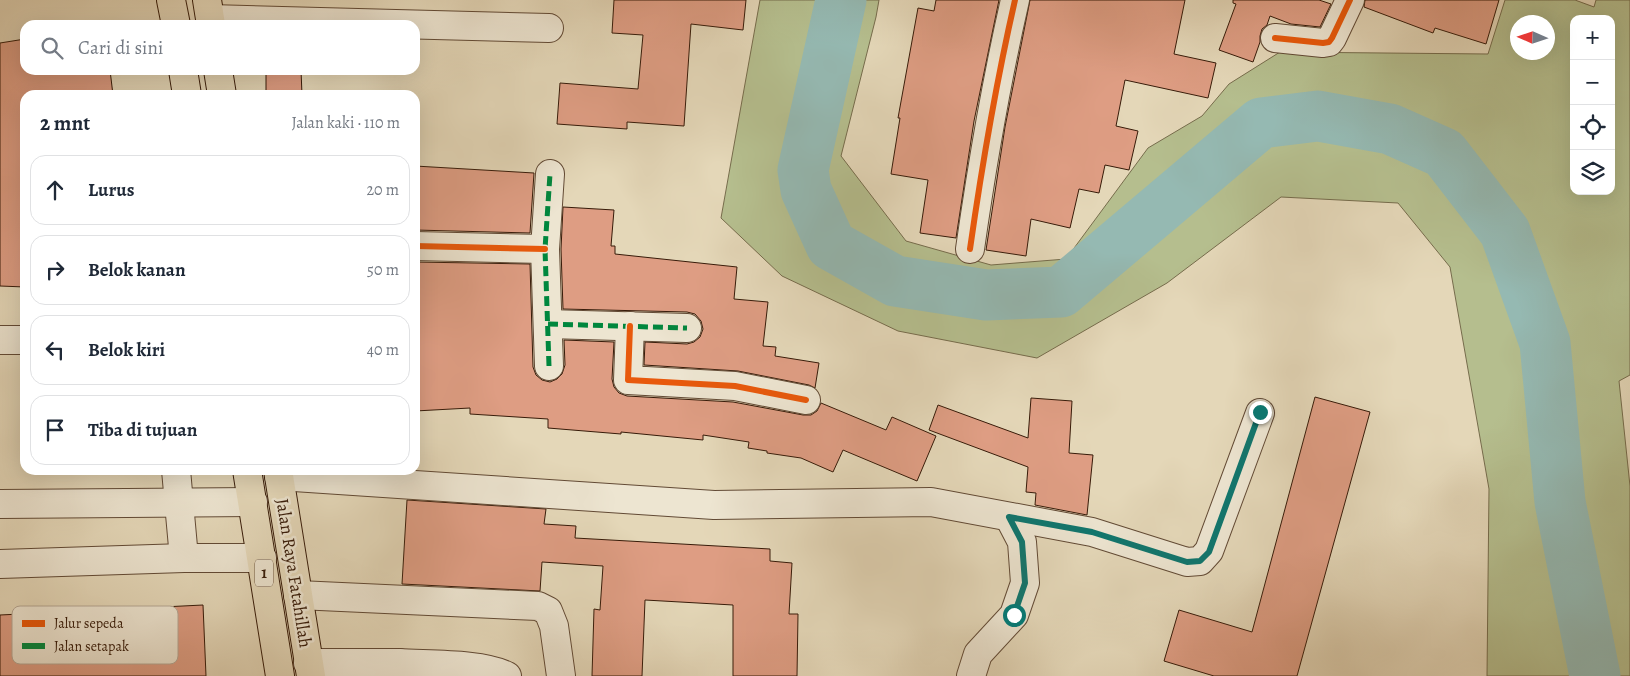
<!DOCTYPE html>
<html lang="id">
<meta charset="utf-8">
<style>
:root{--surface:#fff;--page:#f2f2f3;--text:#1f2937;--muted:#747a83;--line:#e0e1e3}
body{margin:0;font-family:Alegreya,serif;background:var(--page);color:var(--text)}
.controls{position:absolute;right:15px;top:15px;display:grid;overflow:hidden;border-radius:10px;box-shadow:0 5px 20px #0002}
.controls button{width:45px;height:45px;display:grid;place-items:center;padding:0;border:0;border-bottom:1px solid var(--line);background:var(--surface);color:var(--text);font:25px sans-serif}
.compass{position:absolute;left:1510px;top:15px;width:45px;height:45px;border-radius:50%;background:var(--surface);box-shadow:0 5px 20px #0002;rotate:273deg}
.stop{position:absolute;width:15px;height:15px;margin:-11px;border:4px solid #0f766e;border-radius:50%;background:#fff}
.stop.end{background:#0f766e;border-color:#fff;box-shadow:0 1px 5px #0008}
.list{margin:0;padding:0;list-style:none}
h2{display:flex;justify-content:space-between;align-items:center;height:65px;margin:0;padding:0 20px;font-size:21px}
h2 small{font-size:16px;font-weight:400;color:var(--muted)}
.list li{display:grid;grid-template-columns:32px 1fr auto;gap:15px;align-items:center;box-sizing:border-box;height:70px;margin:0 10px 10px;padding:0 10px;border:1px solid var(--line);border-radius:15px}
.list b{display:block;font-size:19px;white-space:nowrap}
.list em{font-size:16px;font-style:normal;color:var(--muted)}
.icon{flex:none;width:28px;height:28px;fill:none;stroke:currentColor;stroke-width:2;stroke-linecap:round;stroke-linejoin:round}
.map{position:relative;flex:none;width:1630px;height:676px;overflow:hidden}
.search{position:absolute;background:var(--surface);box-shadow:0 5px 20px #0002;left:20px;top:20px;width:400px;height:55px;display:flex;align-items:center;gap:12px;box-sizing:border-box;padding:0 18px;border-radius:15px;color:var(--muted);font-size:19px}
.panel{position:absolute;background:var(--surface);box-shadow:0 5px 20px #0002;left:20px;top:90px;width:400px;height:385px;border-radius:15px}
.map>svg:first-child{display:block}
.green{fill:#b5be8e;stroke:#766c4c;fill-rule:evenodd}
.lines{fill:none;stroke-linecap:round;stroke-linejoin:round}
.river{stroke:#95b9b2;stroke-width:51}
.building{fill:#de9d83;stroke:#371b09}
.minor-casing{stroke:#624a35;stroke-width:30}
.highway-casing{stroke:#371b09;stroke-width:30}
.minor{stroke:#ede5d1;stroke-width:28}
.highway{stroke:#e4d7b8;stroke-width:28}
.quiet{stroke:#00873e;stroke-width:5;stroke-dasharray:10 5;stroke-linecap:butt}
.cycleway-casing{stroke:#ede5d1;stroke-width:9}
.cycleway{stroke:#e8590c;stroke-width:6}
.route{stroke:#0f766e;stroke-width:6}
.labels{text-anchor:middle;dominant-baseline:central;stroke-width:5;stroke-linejoin:round;paint-order:stroke}
.shield{fill:#ede5d1;stroke:#6e5845;stroke-width:1}
.shield-label{font-size:16px;font-weight:bold;fill:#371b09}
.street-label{font-size:18px;fill:#371b09;stroke:#ede5d1}
.key{fill:#ede5d1;stroke:#b6a895;stroke-width:1}
.key-label{font-size:14px;fill:#371b09}
</style>
<div class="map">
<svg width="1630" height="676" viewBox="0 0 1630 676">
<rect width="100%" height="100%" fill="#e4d7b8"/>
<filter id="stains"><feTurbulence type="fractalNoise" baseFrequency=".004" numOctaves="4"/><feColorMatrix values="0 0 0 0 .2 0 0 0 0 .09 0 0 0 0 .02 0 0 0 .5 -.17"/></filter>
<radialGradient id="worn" r=".72"><stop offset=".6" stop-color="#630" stop-opacity="0"/><stop offset="1" stop-color="#630" stop-opacity=".3"/></radialGradient>
<!-- green -->
<path class="green" d="M 760,0 L 879,0 L 876,17 L 841,156 L 906,241 L 991,265 L 1066,259 L 1148,148 L 1202,116 L 1229,84 L 1280,52 L 1488,54 L 1505,0 L 1575,0 L 1594,7 L 1596,0 L 1630,0 L 1630,375 L 1619,381 L 1630,486 L 1630,676 L 1487,676 L 1489,489 L 1450,267 L 1398,203 L 1281,197 L 1167,283 L 1037,358 L 898,331 L 782,276 L 721,218 ZM 1574,19 L 1611,19 L 1611,191 L 1574,191 ZM 1518,22 L 1548,22 L 1548,52 L 1518,52 Z"/>
<g class="lines">
<!-- river -->
<polyline class="river" points="841,0 803,170 806,190 831,245 895,281 986,295 1061,292 1261,123 1318,116 1390,129 1444,153 1505,232 1545,343 1560,502 1595,676"/>
</g>
<!-- building -->
<g class="building">
<polygon points="614,0 746,0 743,30 691,24 684,126 627,122 627,129 557,124 560,83 638,89 643,35 612,33"/>
<polygon points="936,0 999,0 974,121 956,238 920,233 928,180 891,174 900,118 898,118 918,8 934,11"/>
<polygon points="1030,0 1185,0 1174,54 1216,63 1208,98 1125,80 1116,126 1138,131 1129,170 1105,165 1099,193 1079,189 1070,228 1031,219 1026,256 986,250 1005,127"/>
<polygon points="1233,0 1319,0 1331,4 1320,27 1291,24 1270,16 1267,25 1262,29 1260,36 1260,42 1253,62 1219,50 1236,4 1233,3"/>
<polygon points="1365,0 1499,0 1486,44 1435,28 1433,33 1364,7"/>
<polygon points="25,39 25,70 110,70 113,95 25,95 25,287 0,286 0,43"/>
<polygon points="266,70 301,70 302,95 266,95"/>
<polygon points="415,166 534,173 530,233 415,230"/>
<polygon points="563,207 614,210 611,246 615,246 615,254 737,267 734,299 768,302 763,346 776,347 775,356 819,363 815,388 809,385 738,371 644,365 645,342 687,344 694,342 700,337 703,329 701,321 695,314 687,312 563,309 561,249"/>
<polygon points="415,262 530,264 533,367 536,375 542,380 550,382 557,379 562,374 565,365 564,340 614,342 612,379 614,387 619,393 627,396 733,402 803,415 811,415 817,411 821,403 886,430 892,417 936,436 917,481 843,450 833,472 801,458 767,453 767,451 748,448 749,442 703,435 703,440 621,432 621,434 548,428 548,419 470,414 470,408 415,411"/>
<polygon points="1315,397 1370,412 1297,676 1214,676 1164,661 1179,610 1252,632"/>
<polygon points="1031,398 1072,401 1069,453 1093,455 1087,515 1035,505 1036,493 1026,492 1028,467 929,430 938,405 1028,438"/>
<polygon points="407,500 546,509 544,524 576,526 575,538 770,549 770,561 792,563 789,614 798,614 797,676 733,676 733,605 645,600 642,676 592,676 594,609 600,610 603,566 542,562 540,591 402,584"/>
<polygon points="203,605 206,676 0,676 0,615"/>
</g>
<g class="lines">
<defs>
<g id="minor">
<polyline points="210,19 549,28"/>
<polyline points="1275,38 1323,43 1329,42 1332,38 1350,0"/>
<polyline points="415,246 545,249"/>
<path d="M 970,249 C 982,165 996,83 1015,0"/>
<polyline points="548,324 687,328"/>
<polyline points="630,326 628,380 735,386 806,400"/>
<polyline points="0,340 25,340"/>
<polyline points="549,366 545,249 550,174"/>
<polyline points="176,470 184,558"/>
<polyline points="279,476 714,505 931,502 1092,532 1187,562 1200,561 1209,551 1260,413"/>
<polyline points="0,504 253,502"/>
<polyline points="0,564 184,558 262,558"/>
<polyline points="298,595 538,606 548,611 554,626 561,676"/>
<polyline points="308,663 399,663 402,676"/>
<path d="M 399,663 C 428,665 483,663 507,676"/>
<polyline points="971,676 978,654 1014,615 1025,583 1022,542 1009,517"/>
</g>
<g id="highway">
<polyline points="171,0 176,25"/>
<polyline points="207,0 211,25"/>
<polyline points="183,70 187,95"/>
<polyline points="218,70 222,95"/>
<polyline points="247,470 280,676"/>
<polyline points="278,470 311,676"/>
</g>
</defs>
<!-- minor casing -->
<use href="#minor" class="minor-casing"/>
<!-- highway casing -->
<use href="#highway" class="highway-casing"/>
<!-- minor -->
<use href="#minor" class="minor"/>
<!-- highway -->
<use href="#highway" class="highway"/>
<!-- quiet -->
<g class="quiet">
<polyline points="548,324 687,328"/>
<polyline points="549,366 545,249 550,174"/>
</g>
<defs>
<g id="cycleway">
<polyline points="1275,38 1323,43 1329,42 1332,38 1350,0"/>
<polyline points="415,246 545,249"/>
<path d="M 970,249 C 982,165 996,83 1015,0"/>
<polyline points="630,326 628,380 735,386 806,400"/>
</g>
</defs>
<!-- cycleway casing -->
<use href="#cycleway" class="cycleway-casing"/>
<!-- cycleway -->
<use href="#cycleway" class="cycleway"/>
</g>
<g class="lines">
<!-- route -->
<polyline class="route" points="1014,615 1025,583 1022,542 1009,517 1092,532 1187,562 1200,561 1209,552 1260,412"/>
</g>
<g class="labels">
<!-- shield labels -->
<rect class="shield" x="255" y="559.5" width="18" height="27" rx="4"/>
<g class="shield-label">
<text x="264" y="573">1</text>
</g>
<!-- street labels -->
<g class="street-label">
<text transform="translate(294 573) rotate(81)">Jalan Raya Fatahillah</text>
</g>
</g>
<!-- legend -->
<rect x="12" y="606" width="166" height="58" rx="8" class="key"/>
<rect x="22" y="620" width="23" height="7" fill="#e8590c"/>
<rect x="22" y="643" width="23" height="6" fill="#00873e"/>
<g class="key-label">
<text x="54" y="628">Jalur sepeda</text>
<text x="54" y="651">Jalan setapak</text>
</g>
<rect width="100%" height="100%" filter="url(#stains)"/>
<rect width="100%" height="100%" fill="url(#worn)"/>
</svg>
<div class="controls">
<button>+</button>
<button>−</button>
<button><svg class="icon" aria-label="locate" viewBox="0 0 24 24"><circle cx="12" cy="12" r="6"/><path d="M12 2v4M12 18v4M2 12h4M18 12h4"/></svg></button>
<button><svg class="icon" aria-label="layers" viewBox="0 0 24 24"><path d="M12 4l9 5-9 5-9-5zM3 14l9 5 9-5"/></svg></button>
</div>
<svg class="compass" viewBox="-18 -18 36 36"><path d="M0-13l5 13h-10z" fill="#e53935"/><path d="M0 13l5-13h-10z" fill="#747a83"/></svg>
<div class="stop" style="left:1014px;top:615px"></div>
<div class="stop end" style="left:1260px;top:412px"></div>
<div class="search"><svg class="icon" aria-label="search" viewBox="0 0 24 24"><circle cx="10" cy="10" r="6"/><path d="M15 15l6 6"/></svg>Cari di sini</div>
<section class="panel">
<h2>2 mnt<small>Jalan kaki · 110 m</small></h2>
<ul class="list">
<li><svg class="icon" aria-label="ahead" viewBox="0 0 24 24"><path d="M12 20V5M6 11l6-6 6 6"/></svg><div><b>Lurus</b></div><em>20 m</em></li>
<li><svg class="icon" aria-label="right" viewBox="0 0 24 24"><path d="M7 20v-9h11M14 6l5 5-5 5"/></svg><div><b>Belok kanan</b></div><em>50 m</em></li>
<li><svg class="icon" aria-label="left" viewBox="0 0 24 24"><path d="M17 20v-9H6M10 6l-5 5 5 5"/></svg><div><b>Belok kiri</b></div><em>40 m</em></li>
<li><svg class="icon" aria-label="arrive" viewBox="0 0 24 24"><path d="M6 21V4h12l-3 4 3 4H6"/></svg><div><b>Tiba di tujuan</b></div></li>
</ul>
</section>
</div>
